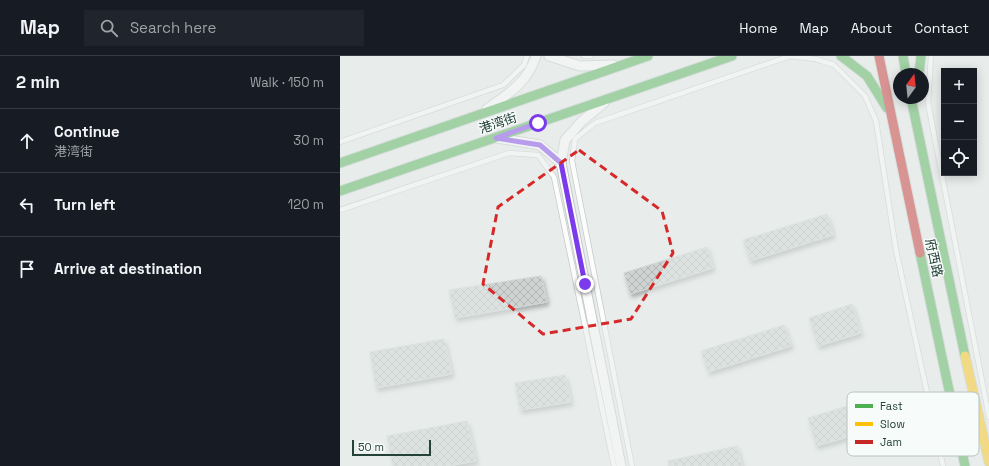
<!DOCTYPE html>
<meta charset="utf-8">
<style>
:root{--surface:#171b24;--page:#20242c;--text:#f1f3f6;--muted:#9ea1a6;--line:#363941}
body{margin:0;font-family:"Space Grotesk","Noto Sans SC",sans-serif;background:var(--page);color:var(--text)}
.controls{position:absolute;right:12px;top:12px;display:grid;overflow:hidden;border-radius:0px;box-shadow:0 2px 10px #0003}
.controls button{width:36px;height:36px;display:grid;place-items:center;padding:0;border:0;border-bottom:1px solid var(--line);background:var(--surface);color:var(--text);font:20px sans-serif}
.compass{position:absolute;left:553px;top:12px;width:36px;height:36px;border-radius:50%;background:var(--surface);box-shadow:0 2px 10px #0003;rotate:15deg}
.scale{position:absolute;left:12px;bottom:10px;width:79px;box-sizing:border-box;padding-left:4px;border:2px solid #24423a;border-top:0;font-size:11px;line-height:14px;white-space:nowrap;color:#24423a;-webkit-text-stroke:3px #f7fbf9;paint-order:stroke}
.stop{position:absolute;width:12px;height:12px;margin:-9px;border:3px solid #7c3aed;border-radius:50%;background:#fff}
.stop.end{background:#7c3aed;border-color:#fff;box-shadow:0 1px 4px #0008}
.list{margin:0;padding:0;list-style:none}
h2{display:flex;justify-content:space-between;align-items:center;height:52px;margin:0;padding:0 16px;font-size:17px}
h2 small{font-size:13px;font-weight:400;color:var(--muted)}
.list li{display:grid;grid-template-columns:26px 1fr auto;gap:12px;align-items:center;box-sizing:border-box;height:64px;padding:0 16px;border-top:1px solid var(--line)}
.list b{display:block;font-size:15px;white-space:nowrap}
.list p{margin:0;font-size:13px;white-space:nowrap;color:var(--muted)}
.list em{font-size:13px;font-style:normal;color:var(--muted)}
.icon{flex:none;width:22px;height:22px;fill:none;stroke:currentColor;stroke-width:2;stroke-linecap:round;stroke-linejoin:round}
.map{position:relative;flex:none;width:649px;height:410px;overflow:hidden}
header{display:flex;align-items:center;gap:24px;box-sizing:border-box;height:56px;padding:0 20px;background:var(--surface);border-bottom:1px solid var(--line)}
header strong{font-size:19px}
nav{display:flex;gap:22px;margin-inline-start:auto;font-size:14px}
.search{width:280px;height:36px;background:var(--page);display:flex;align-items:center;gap:10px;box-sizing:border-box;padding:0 14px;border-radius:0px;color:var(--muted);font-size:15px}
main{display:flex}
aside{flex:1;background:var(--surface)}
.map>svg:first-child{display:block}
.building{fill:url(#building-cross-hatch);stroke:#d1d6d4;filter:url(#shadow)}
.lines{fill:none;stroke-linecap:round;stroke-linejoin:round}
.lane-casing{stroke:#c5cac8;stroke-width:6}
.street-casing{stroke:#c5cac8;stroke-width:11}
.fast-casing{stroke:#c3cbc8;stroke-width:11}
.slow-casing{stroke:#c3cbc8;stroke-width:11}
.jam-casing{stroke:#c3cbc8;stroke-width:11}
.lane{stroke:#fcfcfc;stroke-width:4.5}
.street{stroke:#fcfcfc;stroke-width:9}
.fast{stroke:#4caf50;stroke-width:9}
.slow{stroke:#ffc107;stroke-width:9}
.jam{stroke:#c62828;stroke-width:9}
.route{stroke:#7c3aed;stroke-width:5}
.marked{fill:none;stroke:#d62828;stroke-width:3;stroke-dasharray:8 5;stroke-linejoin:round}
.labels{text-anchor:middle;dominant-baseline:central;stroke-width:3;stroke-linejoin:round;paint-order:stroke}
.street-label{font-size:13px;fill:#24423a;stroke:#f7fbf9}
.key{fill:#f7fbf9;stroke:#b8c4c0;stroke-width:1}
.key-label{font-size:11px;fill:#24423a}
</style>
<header>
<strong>Map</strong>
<div class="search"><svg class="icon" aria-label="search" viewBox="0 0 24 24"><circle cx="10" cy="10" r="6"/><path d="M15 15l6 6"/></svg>Search here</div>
<nav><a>Home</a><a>Map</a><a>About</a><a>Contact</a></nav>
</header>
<main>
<aside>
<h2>2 min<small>Walk · 150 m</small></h2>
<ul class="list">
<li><svg class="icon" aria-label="ahead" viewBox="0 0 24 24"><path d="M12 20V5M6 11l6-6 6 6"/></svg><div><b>Continue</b><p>港湾街</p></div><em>30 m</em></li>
<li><svg class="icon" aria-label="left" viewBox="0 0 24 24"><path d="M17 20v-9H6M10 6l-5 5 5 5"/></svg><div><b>Turn left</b></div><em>120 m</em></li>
<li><svg class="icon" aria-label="arrive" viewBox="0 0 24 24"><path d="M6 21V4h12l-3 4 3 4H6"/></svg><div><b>Arrive at destination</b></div></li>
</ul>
</aside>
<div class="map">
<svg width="649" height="410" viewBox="0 0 649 410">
<defs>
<pattern id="building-cross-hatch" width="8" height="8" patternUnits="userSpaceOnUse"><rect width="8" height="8" fill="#cfd4d2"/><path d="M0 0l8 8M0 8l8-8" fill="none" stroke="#b2b7b5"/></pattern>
<filter id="shadow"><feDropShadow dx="2" dy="3.5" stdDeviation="2" flood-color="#0004"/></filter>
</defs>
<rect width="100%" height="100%" fill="#e8edeb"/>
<!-- building -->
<g class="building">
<polygon points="487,158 493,179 410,205 403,184"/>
<polygon points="367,191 373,212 290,238 284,217"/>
<polygon points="201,220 207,246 115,262 109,234"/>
<polygon points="512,248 521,277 478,290 469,262"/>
<polygon points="444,269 451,290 368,316 361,295"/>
<polygon points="104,283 112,318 36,332 30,296"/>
<polygon points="225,319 231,346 180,354 175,327"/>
<polygon points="517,347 526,376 476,390 468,362"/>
<polygon points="127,365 136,405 107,410 53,410 47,380"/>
<polygon points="397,390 402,410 329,410 328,405"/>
</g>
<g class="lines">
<defs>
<g id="lane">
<polyline points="244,0 251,0"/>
<polyline points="591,0 588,47 649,361"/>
<polyline points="0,86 163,29 184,9 187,0"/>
<polyline points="0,154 169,97 198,99 214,121 274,410"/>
<polyline points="292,410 232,105 235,83 255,67 450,0 476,3 494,9 525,40 536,65 556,194 603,410"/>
</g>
<g id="street">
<polyline points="209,0 240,10 273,9"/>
<path d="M 147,53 C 169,37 187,27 196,0"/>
<polyline points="157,82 200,89 221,107 225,84 242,65 264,47"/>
<polyline points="221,107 281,410"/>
</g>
<g id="fast">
<polyline points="501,0 527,20 547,52"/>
<polyline points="563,0 566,18"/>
<polyline points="579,18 581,0"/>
<polyline points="571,42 625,300"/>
<polyline points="0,107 308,0"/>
<polyline points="0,135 392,0"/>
<polyline points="580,197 625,410"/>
</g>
<polyline id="slow" points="625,300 649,406"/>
<polyline id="jam" points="539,0 580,197"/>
</defs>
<!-- lane casing -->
<use href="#lane" class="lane-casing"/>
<!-- street casing -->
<use href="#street" class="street-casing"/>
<!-- fast casing -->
<use href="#fast" class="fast-casing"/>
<!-- slow casing -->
<use href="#slow" class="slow-casing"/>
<!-- jam casing -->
<use href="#jam" class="jam-casing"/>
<!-- lane -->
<use href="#lane" class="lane"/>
<!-- street -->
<use href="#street" class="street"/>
<!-- fast -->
<use href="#fast" class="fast"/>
<!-- slow -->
<use href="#slow" class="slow"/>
<!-- jam -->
<use href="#jam" class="jam"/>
</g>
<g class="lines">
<!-- route -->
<polyline class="route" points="198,67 156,82 200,89 221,107 245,228"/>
</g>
<!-- marked area -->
<path d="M0 0H649V410H0ZM 239,94 L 322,155 L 333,197 L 291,263 L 203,278 L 143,228 L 158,151 Z" fill="#e8edeb" fill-opacity=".55" fill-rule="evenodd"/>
<path class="marked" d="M 239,94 L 322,155 L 333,197 L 291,263 L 203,278 L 143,228 L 158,151 Z"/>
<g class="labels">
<!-- street labels -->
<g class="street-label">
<text transform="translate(158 67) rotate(-19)">港湾街</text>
<text transform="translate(594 202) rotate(78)">府西路</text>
</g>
</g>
<!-- legend -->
<rect x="507" y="336" width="132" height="64" rx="6" class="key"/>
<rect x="515" y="348" width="18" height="4" fill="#4caf50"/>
<rect x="515" y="366" width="18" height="4" fill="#ffc107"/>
<rect x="515" y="384" width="18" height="4" fill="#c62828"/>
<g class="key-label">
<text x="540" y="354">Fast</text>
<text x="540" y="372">Slow</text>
<text x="540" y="390">Jam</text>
</g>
</svg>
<div class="controls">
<button>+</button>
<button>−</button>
<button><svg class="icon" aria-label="locate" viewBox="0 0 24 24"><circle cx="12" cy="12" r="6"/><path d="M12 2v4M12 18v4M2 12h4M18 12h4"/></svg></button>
</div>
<svg class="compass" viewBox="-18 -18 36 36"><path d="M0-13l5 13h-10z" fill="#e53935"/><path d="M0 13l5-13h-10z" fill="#9ea1a6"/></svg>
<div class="scale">50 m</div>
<div class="stop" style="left:198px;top:67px"></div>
<div class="stop end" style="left:245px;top:228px"></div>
</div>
</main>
